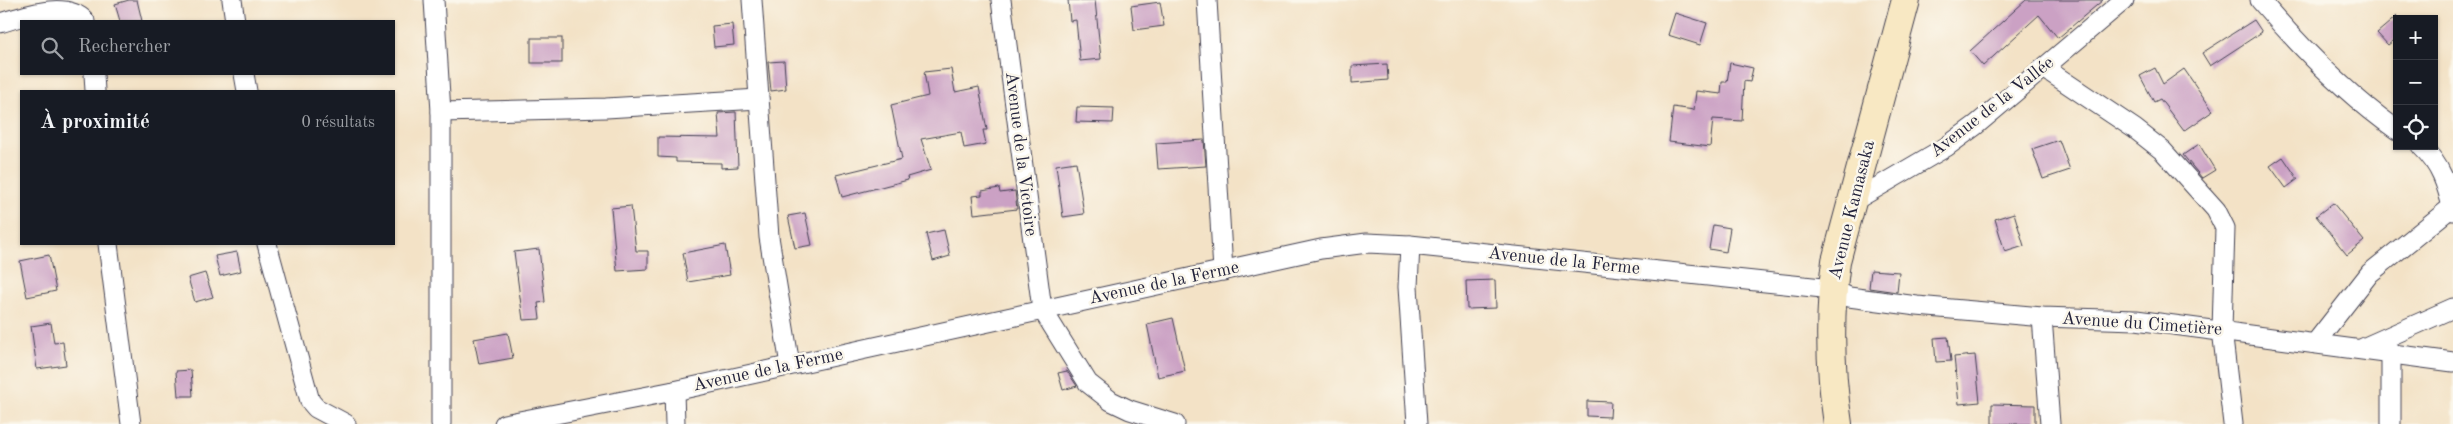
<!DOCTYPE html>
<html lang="fr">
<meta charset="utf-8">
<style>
:root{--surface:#171b24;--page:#20242c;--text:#f1f3f6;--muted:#9ea1a6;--line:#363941}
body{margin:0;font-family:"Old Standard TT",serif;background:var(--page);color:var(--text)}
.controls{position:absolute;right:15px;top:15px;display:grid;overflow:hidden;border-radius:0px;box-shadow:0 1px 4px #0004}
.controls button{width:45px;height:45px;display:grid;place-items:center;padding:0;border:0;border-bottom:1px solid var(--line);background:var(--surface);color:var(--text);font:25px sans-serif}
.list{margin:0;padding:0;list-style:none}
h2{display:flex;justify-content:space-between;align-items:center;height:65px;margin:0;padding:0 20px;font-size:21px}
h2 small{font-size:16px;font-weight:400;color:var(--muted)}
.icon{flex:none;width:28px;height:28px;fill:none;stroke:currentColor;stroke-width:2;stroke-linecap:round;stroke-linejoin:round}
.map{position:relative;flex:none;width:2453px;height:424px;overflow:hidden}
.search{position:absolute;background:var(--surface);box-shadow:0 1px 4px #0004;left:20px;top:20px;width:375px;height:55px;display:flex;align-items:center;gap:12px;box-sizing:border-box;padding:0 18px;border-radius:0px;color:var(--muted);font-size:19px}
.panel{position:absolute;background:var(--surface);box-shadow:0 1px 4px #0004;left:20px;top:90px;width:375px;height:155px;border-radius:0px}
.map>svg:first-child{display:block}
.building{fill:#cba1c4}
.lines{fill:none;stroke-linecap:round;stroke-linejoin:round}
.street-casing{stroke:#413f50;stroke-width:21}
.secondary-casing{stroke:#413f50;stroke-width:30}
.street{stroke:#fff;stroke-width:19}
.secondary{stroke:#f8e8c3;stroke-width:28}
.labels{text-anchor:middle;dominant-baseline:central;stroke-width:5;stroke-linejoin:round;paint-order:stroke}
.street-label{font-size:18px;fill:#22223b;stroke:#fbf7ec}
</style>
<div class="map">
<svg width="2453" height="424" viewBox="0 0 2453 424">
<rect width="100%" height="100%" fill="#fbf7ec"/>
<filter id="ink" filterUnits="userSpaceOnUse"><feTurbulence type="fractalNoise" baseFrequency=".02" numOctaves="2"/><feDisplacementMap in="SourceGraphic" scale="10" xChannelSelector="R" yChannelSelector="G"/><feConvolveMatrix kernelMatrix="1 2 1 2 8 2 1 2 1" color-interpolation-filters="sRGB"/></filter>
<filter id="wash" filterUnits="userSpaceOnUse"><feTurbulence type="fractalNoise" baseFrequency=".0096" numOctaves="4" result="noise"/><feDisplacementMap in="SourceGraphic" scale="20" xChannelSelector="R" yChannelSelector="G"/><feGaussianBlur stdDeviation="1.12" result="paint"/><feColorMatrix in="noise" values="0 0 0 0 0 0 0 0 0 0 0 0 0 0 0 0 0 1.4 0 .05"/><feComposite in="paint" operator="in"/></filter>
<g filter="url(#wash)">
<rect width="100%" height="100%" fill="#f3e2c6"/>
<g id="blocks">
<!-- building -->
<g class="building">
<polygon points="129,0 137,0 142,21 120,21 115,4"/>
<polygon points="1068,0 1095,0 1101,59 1080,61 1076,20 1070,21"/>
<polygon points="2026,0 2103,0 2058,38 2039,15 1983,66 1970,51"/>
<polygon points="1160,2 1164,26 1134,30 1131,6"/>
<polygon points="1675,13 1707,23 1700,45 1668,35"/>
<polygon points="2397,16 2397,38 2388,45 2377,33"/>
<polygon points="2254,20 2262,32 2210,66 2202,53"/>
<polygon points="732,24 734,45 714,47 712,26"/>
<rect x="531" y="38" width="31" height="25"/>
<polygon points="784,61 786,89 771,91 768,62"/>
<polygon points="1730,63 1753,68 1750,82 1744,81 1742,121 1713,119 1710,147 1669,142 1673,107 1694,110 1696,91 1721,94 1722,82 1727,82"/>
<polygon points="1387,64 1388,80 1352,83 1352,66"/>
<polygon points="2155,68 2163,84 2184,69 2213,111 2184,131 2160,99 2154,102 2140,76"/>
<polygon points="951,69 955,92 979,87 987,130 983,130 986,144 964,148 961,132 921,139 931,170 907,177 908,180 842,197 836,175 902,159 891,105 928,96 924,72"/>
<polygon points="1077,107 1114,108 1113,123 1076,122"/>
<polygon points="736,112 738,167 721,168 721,163 676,162 676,158 658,157 658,137 720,138 718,113"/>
<polygon points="1204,140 1206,166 1158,169 1156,143"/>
<polygon points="2059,140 2070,170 2043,179 2032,149"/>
<polygon points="2199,144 2215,170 2202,178 2183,155"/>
<polygon points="2283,157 2298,179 2286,188 2270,166"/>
<polygon points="1076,162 1084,214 1063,217 1056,165"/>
<polygon points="999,188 1000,193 1015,191 1017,209 974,214 972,196 982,195 982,191"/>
<polygon points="2333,203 2364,241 2347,255 2316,216"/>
<polygon points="631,206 636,251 648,251 648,269 617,271 611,208"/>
<polygon points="805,213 812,245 795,248 788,216"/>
<polygon points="2014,213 2024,246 2005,252 1995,219"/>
<polygon points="1713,225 1730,228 1726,252 1709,249"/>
<polygon points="944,230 950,256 933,261 926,234"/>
<polygon points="725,245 730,275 688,282 683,253"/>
<polygon points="539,249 545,302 538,303 540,319 523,320 514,252"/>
<polygon points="237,252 241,271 220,276 215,256"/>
<polygon points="49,255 56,291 27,297 20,261"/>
<polygon points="1871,270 1899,272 1897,292 1869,288"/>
<polygon points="205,273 213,297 195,302 188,278"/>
<polygon points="1495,280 1496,308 1467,309 1466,281"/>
<polygon points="1173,318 1185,371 1158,377 1147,324"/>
<polygon points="51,323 54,343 63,342 66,365 37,369 31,326"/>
<polygon points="508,333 513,358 479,364 474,339"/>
<polygon points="1948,337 1951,361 1936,362 1934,338"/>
<polygon points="1975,355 1980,402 1959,404 1954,357"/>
<polygon points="191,370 193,396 178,396 176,371"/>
<polygon points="1067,371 1077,386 1063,390 1058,373"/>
<polygon points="1587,401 1611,402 1610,417 1587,416"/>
<polygon points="1992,404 2035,405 2035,424 1992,424"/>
</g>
</g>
</g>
<g filter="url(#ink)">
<use href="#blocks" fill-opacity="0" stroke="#413f50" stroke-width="1"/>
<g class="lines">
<defs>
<g id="street">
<polyline points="232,0 235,21"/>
<polyline points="434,0 441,112 441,424"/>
<polyline points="752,0 769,237 790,365"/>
<polyline points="1001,0 1042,309 1088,383 1111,401 1130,410 1175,424"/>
<polyline points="1207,0 1223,271"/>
<path d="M 2260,0 C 2300,47 2346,94 2397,130"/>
<path d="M 0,23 C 24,16 66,0 85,21"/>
<polyline points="2044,68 2135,129 2163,151 2216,210 2225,228 2222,330 2233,424"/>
<polyline points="94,74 95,91"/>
<polyline points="244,74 247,91"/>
<polyline points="441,112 606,108 759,99"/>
<path d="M 2421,146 C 2441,165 2447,185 2453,211"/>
<polyline points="1852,202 1946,147 1976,125 2124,0"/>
<polyline points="108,244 131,424"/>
<polyline points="267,244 310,401 316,408 346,424"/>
<polyline points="1410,245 1408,287 1417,424"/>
<polyline points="2042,317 2050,424"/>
<polyline points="2316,342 2370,273 2453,206"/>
<polyline points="2363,348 2453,308"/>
<polyline points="2391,352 2391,424"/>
<polyline points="674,391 675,424"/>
<polyline points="504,424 674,391 1321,249 1367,243 1410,245 1832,289 1849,297 1917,306 2042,317 2136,320 2453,362"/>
</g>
<path id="secondary" d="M 1838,424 C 1830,371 1829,314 1836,261 L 1906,0"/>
</defs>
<!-- street casing -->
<use href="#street" class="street-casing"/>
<!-- secondary casing -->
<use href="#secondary" class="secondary-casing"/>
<!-- street -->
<use href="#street" class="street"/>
<!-- secondary -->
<use href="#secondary" class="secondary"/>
</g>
</g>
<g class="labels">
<!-- street labels -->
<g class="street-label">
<text transform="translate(1992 107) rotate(-38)">Avenue de la Vallée</text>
<text transform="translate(1021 154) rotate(83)">Avenue de la Victoire</text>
<text transform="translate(1852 210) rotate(-76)">Avenue Kamasaka</text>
<text transform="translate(1564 261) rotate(6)">Avenue de la Ferme</text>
<text transform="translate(1164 283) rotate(-12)">Avenue de la Ferme</text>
<text transform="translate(2142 324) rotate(4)">Avenue du Cimetière</text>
<text transform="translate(768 370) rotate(-12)">Avenue de la Ferme</text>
</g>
</g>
</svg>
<div class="controls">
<button>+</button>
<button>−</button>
<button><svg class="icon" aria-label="locate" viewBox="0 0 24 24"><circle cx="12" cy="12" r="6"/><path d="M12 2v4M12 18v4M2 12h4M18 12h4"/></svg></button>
</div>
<div class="search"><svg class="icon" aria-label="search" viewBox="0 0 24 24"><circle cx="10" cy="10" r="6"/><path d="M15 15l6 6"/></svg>Rechercher</div>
<section class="panel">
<h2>À proximité<small>0 résultats</small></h2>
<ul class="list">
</ul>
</section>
</div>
